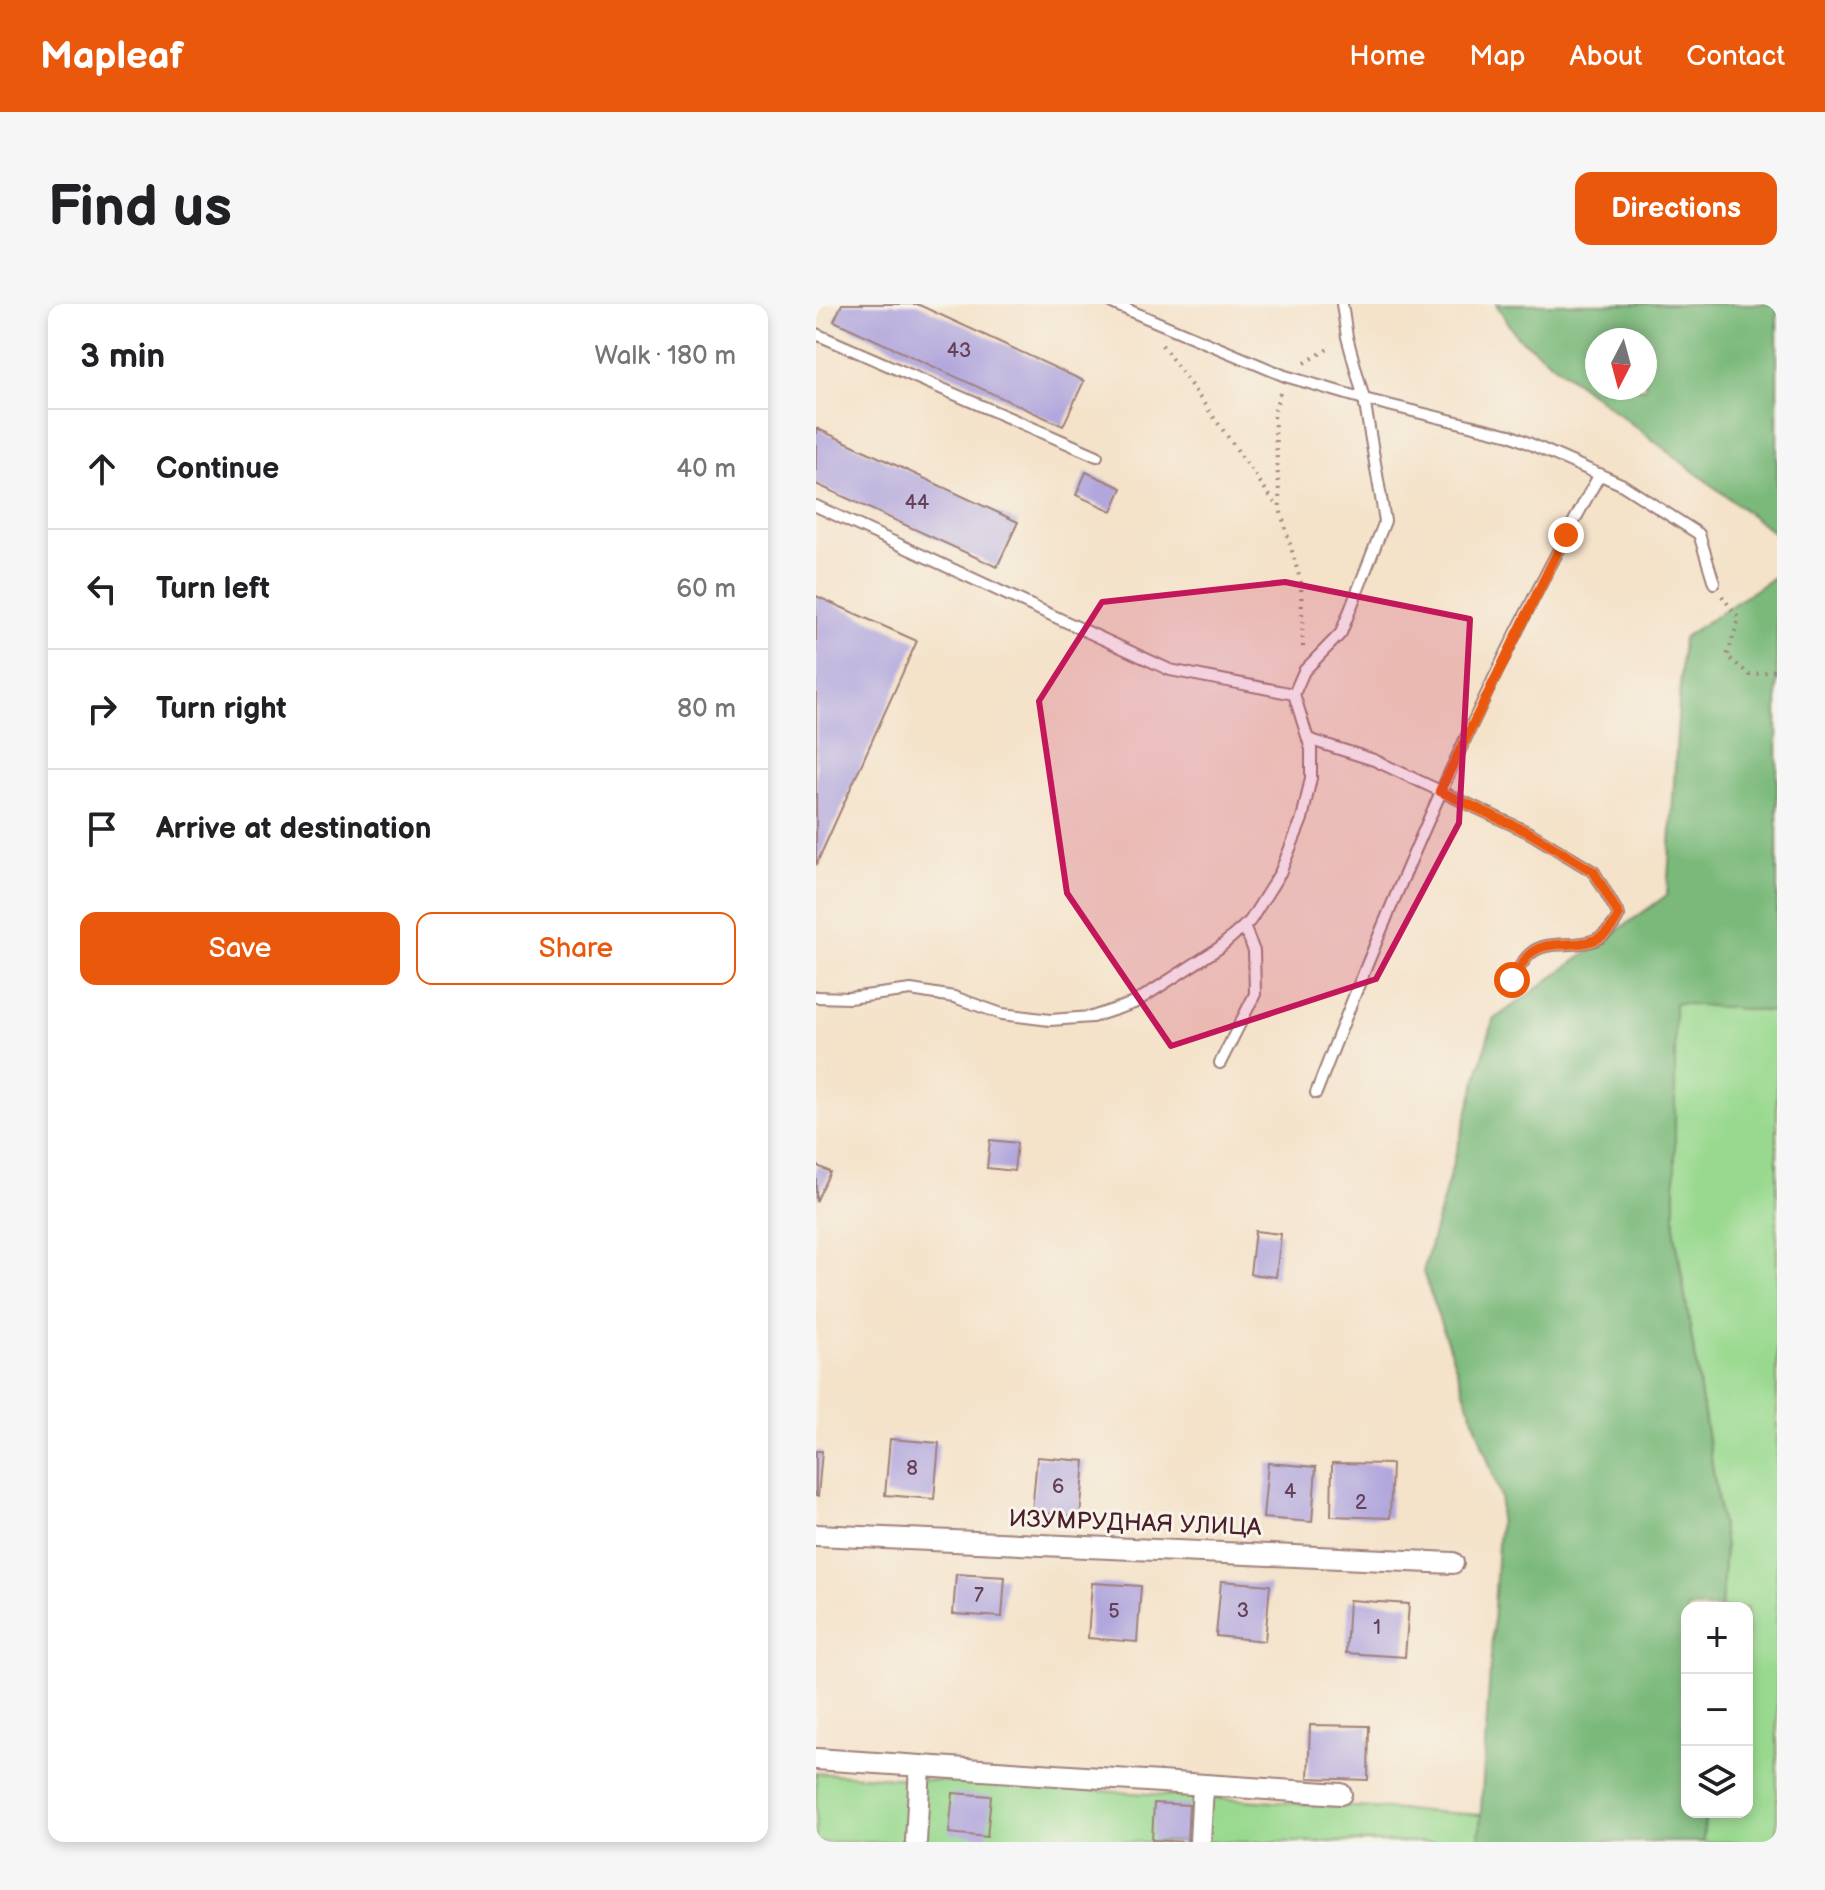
<!DOCTYPE html>
<meta charset="utf-8">
<style>
:root{--surface:#fff;--page:#f6f6f6;--text:#202124;--muted:#757577;--line:#e0e0e0;--accent:#ea580c}
body{margin:0;font-family:"Balsamiq Sans",sans-serif;background:var(--page);color:var(--text)}
.controls{position:absolute;right:24px;bottom:24px;display:grid;overflow:hidden;border-radius:16px;box-shadow:0 4px 12px #0003}
.controls button{width:72px;height:72px;display:grid;place-items:center;padding:0;border:0;border-bottom:2px solid var(--line);background:var(--surface);color:var(--text);font:40px sans-serif}
.compass{position:absolute;left:769px;top:24px;width:72px;height:72px;border-radius:50%;background:var(--surface);box-shadow:0 4px 12px #0003;rotate:186deg}
.stop{position:absolute;width:24px;height:24px;margin:-18px;border:6px solid #ea580c;border-radius:50%;background:#fff}
.stop.end{background:#ea580c;border-color:#fff;box-shadow:0 2px 8px #0008}
.list{margin:0;padding:0;list-style:none}
h2{display:flex;justify-content:space-between;align-items:center;height:104px;margin:0;padding:0 32px;font-size:34px}
h2 small{font-size:26px;font-weight:400;color:var(--muted)}
.list li{display:grid;grid-template-columns:52px 1fr auto;gap:24px;align-items:center;box-sizing:border-box;height:120px;padding:0 32px;border-top:2px solid var(--line)}
.list b{display:block;font-size:30px;white-space:nowrap}
.list em{font-size:26px;font-style:normal;color:var(--muted)}
.actions{display:flex;gap:16px;padding:24px 32px}
.actions a{flex:1;padding:18px 0;border:2px solid var(--accent);border-radius:16px;text-align:center;font-size:28px;color:var(--accent)}
.actions .main{background:var(--accent);color:#fff}
.icon{flex:none;width:44px;height:44px;fill:none;stroke:currentColor;stroke-width:2;stroke-linecap:round;stroke-linejoin:round}
.map{position:relative;flex:none;width:961px;height:1538px;overflow:hidden;border-radius:16px}
header{display:flex;align-items:center;gap:48px;box-sizing:border-box;height:112px;padding:0 40px;background:var(--accent);color:#fff}
header strong{font-size:38px}
nav{display:flex;gap:44px;margin-inline-start:auto;font-size:28px}
.intro{display:flex;align-items:center;justify-content:space-between;box-sizing:border-box;height:192px;padding:0 48px}
h1{margin:0;font-size:56px}
.button{padding:20px 36px;border-radius:16px;background:var(--accent);color:#fff;font-size:28px;font-weight:700}
main{display:flex;gap:48px;padding:0 48px}
aside{flex:1;background:var(--surface);border-radius:16px;box-shadow:0 4px 12px #0003}
.map>svg:first-child{display:block}
.green{fill:#99d98f;stroke:#727c5d;stroke-width:2}
.forest{fill:#7ab97a;stroke:#626c52;stroke-width:2;fill-rule:evenodd}
.building{fill:#b2a7dd}
.lines{fill:none;stroke-linecap:round;stroke-linejoin:round}
.lane-casing{stroke:#9f807a;stroke-width:14}
.street-casing{stroke:#9f807a;stroke-width:24}
.path{stroke:#9f807a;stroke-width:4;stroke-dasharray:2 6;stroke-linecap:butt}
.lane{stroke:#fff;stroke-width:10}
.street{stroke:#fff;stroke-width:20}
.route{stroke:#ea580c;stroke-width:10}
.marked{fill:#c2185b;fill-opacity:0.2;stroke:#c2185b;stroke-width:6;stroke-linejoin:round}
.labels{text-anchor:middle;dominant-baseline:central;stroke-width:6;stroke-linejoin:round;paint-order:stroke}
.number-label{font-size:20px;fill:#644158}
.street-label{font-size:24px;fill:#4a1f2b;stroke:#f7f3e8}
</style>
<header>
<strong>Mapleaf</strong>
<nav><a>Home</a><a>Map</a><a>About</a><a>Contact</a></nav>
</header>
<div class="intro"><h1>Find us</h1><a class="button">Directions</a></div>
<main>
<aside>
<h2>3 min<small>Walk · 180 m</small></h2>
<ul class="list">
<li><svg class="icon" aria-label="ahead" viewBox="0 0 24 24"><path d="M12 20V5M6 11l6-6 6 6"/></svg><div><b>Continue</b></div><em>40 m</em></li>
<li><svg class="icon" aria-label="left" viewBox="0 0 24 24"><path d="M17 20v-9H6M10 6l-5 5 5 5"/></svg><div><b>Turn left</b></div><em>60 m</em></li>
<li><svg class="icon" aria-label="right" viewBox="0 0 24 24"><path d="M7 20v-9h11M14 6l5 5-5 5"/></svg><div><b>Turn right</b></div><em>80 m</em></li>
<li><svg class="icon" aria-label="arrive" viewBox="0 0 24 24"><path d="M6 21V4h12l-3 4 3 4H6"/></svg><div><b>Arrive at destination</b></div></li>
</ul>
<div class="actions"><a class="main">Save</a><a>Share</a></div>
</aside>
<div class="map">
<svg width="961" height="1538" viewBox="0 0 961 1538">
<rect width="100%" height="100%" fill="#f7f3e8"/>
<filter id="ink" filterUnits="userSpaceOnUse"><feTurbulence type="fractalNoise" baseFrequency=".0125" numOctaves="2"/><feDisplacementMap in="SourceGraphic" scale="16" xChannelSelector="R" yChannelSelector="G"/><feConvolveMatrix kernelMatrix="1 2 1 2 8 2 1 2 1" color-interpolation-filters="sRGB"/></filter>
<filter id="wash" filterUnits="userSpaceOnUse"><feTurbulence type="fractalNoise" baseFrequency=".006" numOctaves="4" result="noise"/><feDisplacementMap in="SourceGraphic" scale="32" xChannelSelector="R" yChannelSelector="G"/><feGaussianBlur stdDeviation="1.8" result="paint"/><feColorMatrix in="noise" values="0 0 0 0 0 0 0 0 0 0 0 0 0 0 0 0 0 1.4 0 .05"/><feComposite in="paint" operator="in"/></filter>
<g filter="url(#wash)">
<rect width="100%" height="100%" fill="#f4e2c9"/>
<!-- green -->
<polygon class="green" points="859,698 961,708 961,1538 0,1538 0,1469 888,1525 890,1508 931,1508 931,1304 905,1304 909,1242 859,930"/>
<!-- forest -->
<g class="forest">
<path d="M 680,0 L 961,0 L 961,231 L 701,32 ZM 781,36 L 829,36 L 829,84 L 781,84 Z"/>
<polygon points="961,271 961,708 859,699 859,930 909,1242 905,1304 871,1304 871,1508 889,1508 887,1538 663,1538 685,1194 607,968 677,716 851,591 867,334"/>
</g>
<g id="blocks">
<!-- building -->
<g class="building">
<polygon points="26,0 101,0 268,77 247,122 18,17"/>
<polygon points="0,124 202,218 181,263 0,180"/>
<polygon points="270,168 306,184 296,207 260,191"/>
<polygon points="0,292 101,337 0,561"/>
<polygon points="174,836 201,839 198,867 171,864"/>
<polygon points="0,861 14,868 0,898"/>
<polygon points="439,927 465,930 460,973 434,970"/>
<polygon points="74,1135 123,1139 118,1195 69,1191"/>
<polygon points="0,1147 6,1147 2,1192 0,1192"/>
<polygon points="221,1153 269,1157 264,1213 216,1208"/>
<polygon points="452,1159 500,1163 496,1218 447,1214"/>
<polygon points="516,1159 576,1160 574,1214 515,1212"/>
<polygon points="140,1270 189,1273 186,1313 137,1310"/>
<polygon points="405,1277 454,1281 449,1337 400,1332"/>
<polygon points="276,1279 325,1282 321,1338 272,1334"/>
<polygon points="533,1296 593,1300 589,1353 530,1349"/>
<polygon points="494,1421 553,1422 552,1476 492,1474"/>
<polygon points="137,1489 175,1492 171,1533 133,1529"/>
<polygon points="338,1499 373,1501 371,1538 336,1536"/>
</g>
</g>
</g>
<g filter="url(#ink)">
<use href="#blocks" fill-opacity="0" stroke="#9f807a" stroke-width="2"/>
<g class="lines">
<defs>
<g id="lane">
<polyline points="298,0 469,72 548,95 694,131 805,180 883,230 898,279"/>
<polyline points="0,30 281,152"/>
<polyline points="0,202 354,366 478,390 495,445 495,474 486,515 464,569 434,617 403,644 318,699 276,713 234,716 186,710 138,693 95,686 33,694 0,693"/>
<polyline points="478,390 488,367 525,329 569,217 548,95 531,33 526,0"/>
<path d="M 492,435 L 558,456 L 714,529 L 778,568 L 803,611 C 781,658 739,628 714,650 C 707,656 701,668 696,676"/>
<polyline points="404,759 439,690 438,647 428,622"/>
<path d="M 500,789 C 582,577 673,368 784,170"/>
</g>
<g id="street">
<polyline points="0,1231 637,1259"/>
<polyline points="0,1455 525,1490"/>
<polyline points="100,1538 104,1462"/>
<polyline points="384,1538 387,1481"/>
</g>
</defs>
<!-- lane casing -->
<use href="#lane" class="lane-casing"/>
<!-- street casing -->
<use href="#street" class="street-casing"/>
<!-- path -->
<g class="path">
<polyline points="346,41 462,203"/>
<polyline points="489,59 515,43"/>
<polyline points="464,89 458,109 464,205 485,279 487,344"/>
<polyline points="906,292 923,315 911,352 934,371 961,366"/>
</g>
<!-- lane -->
<use href="#lane" class="lane"/>
<!-- street -->
<use href="#street" class="street"/>
</g>
</g>
<g class="lines" filter="url(#ink)">
<!-- route -->
<path class="route" d="M 696,676 C 701,668 707,656 714,650 C 739,628 781,658 803,611 L 778,568 L 714,529 L 624,487 L 750,231"/>
</g>
<!-- marked area -->
<path class="marked" d="M 469,278 L 654,315 L 643,519 L 560,675 L 355,742 L 251,589 L 223,397 L 286,298 Z"/>
<g class="labels">
<!-- number labels -->
<g class="number-label">
<text x="143" y="47">43</text>
<text x="101" y="199">44</text>
<text x="96" y="1165">8</text>
<text x="242" y="1183">6</text>
<text x="474" y="1188">4</text>
<text x="545" y="1199">2</text>
<text x="163" y="1292">7</text>
<text x="427" y="1307">3</text>
<text x="298" y="1308">5</text>
<text x="561" y="1324">1</text>
</g>
<!-- street labels -->
<g class="street-label">
<text transform="translate(319 1219) rotate(2)">ИЗУМРУДНАЯ УЛИЦА</text>
</g>
</g>
</svg>
<div class="controls">
<button>+</button>
<button>−</button>
<button><svg class="icon" aria-label="layers" viewBox="0 0 24 24"><path d="M12 4l9 5-9 5-9-5zM3 14l9 5 9-5"/></svg></button>
</div>
<svg class="compass" viewBox="-18 -18 36 36"><path d="M0-13l5 13h-10z" fill="#e53935"/><path d="M0 13l5-13h-10z" fill="#757577"/></svg>
<div class="stop" style="left:696px;top:676px"></div>
<div class="stop end" style="left:750px;top:231px"></div>
</div>
</main>
